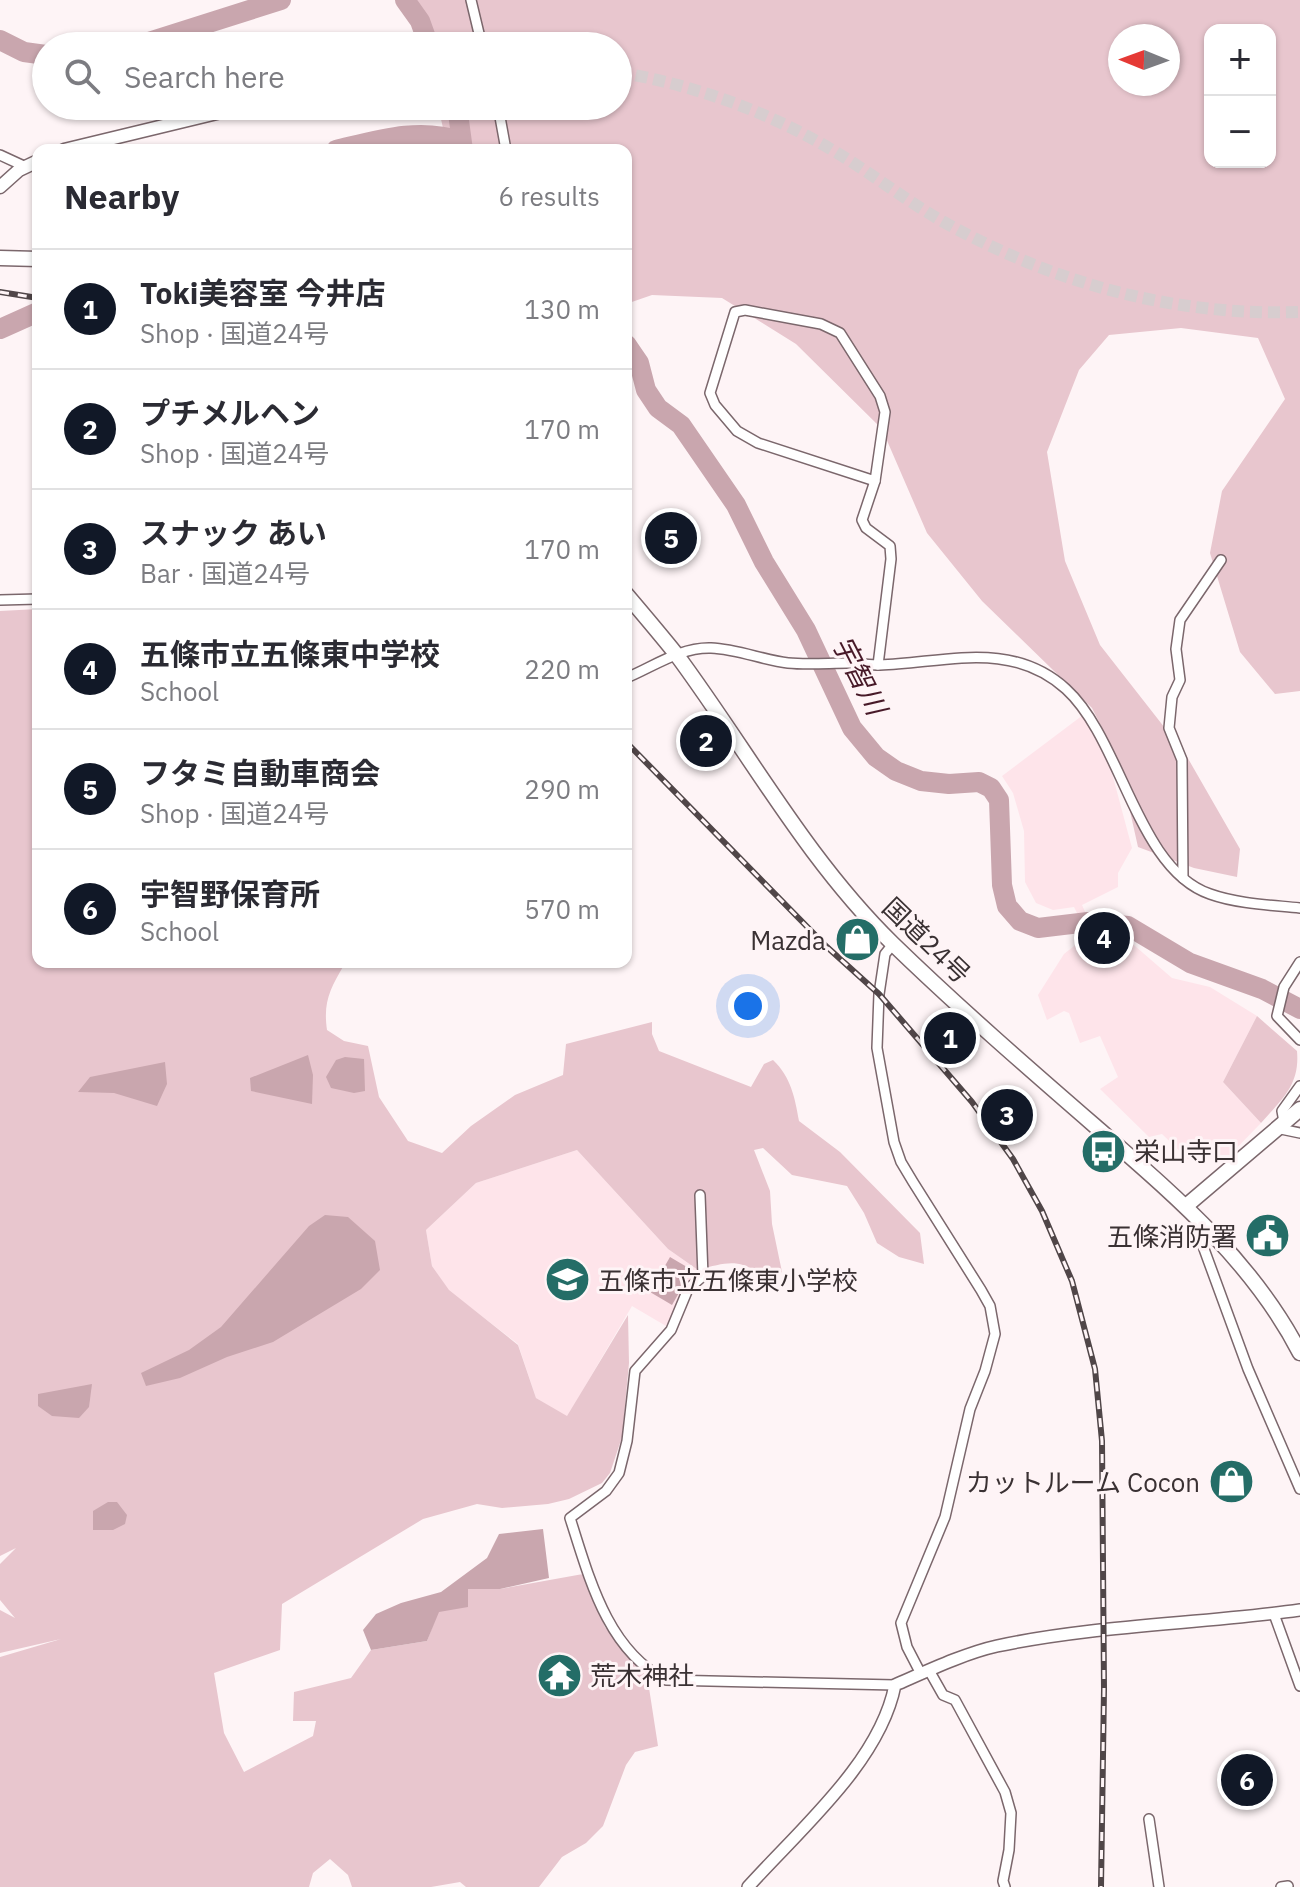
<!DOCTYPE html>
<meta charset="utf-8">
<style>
:root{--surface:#fff;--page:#f7f7f7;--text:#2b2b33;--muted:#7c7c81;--line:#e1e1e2;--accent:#111827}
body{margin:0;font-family:"IBM Plex Sans","Noto Sans JP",sans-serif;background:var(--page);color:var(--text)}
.controls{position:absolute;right:24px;top:24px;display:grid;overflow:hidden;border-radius:16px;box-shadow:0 2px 6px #0004}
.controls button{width:72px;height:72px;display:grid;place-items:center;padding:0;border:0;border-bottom:2px solid var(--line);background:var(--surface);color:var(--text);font:40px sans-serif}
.compass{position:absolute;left:1108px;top:24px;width:72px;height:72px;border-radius:50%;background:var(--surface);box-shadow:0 2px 6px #0004;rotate:271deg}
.you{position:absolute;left:748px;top:1006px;width:28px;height:28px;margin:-20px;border:6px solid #fff;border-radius:50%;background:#1a73e8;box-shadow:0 0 0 12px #1a73e833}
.badge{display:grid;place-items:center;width:52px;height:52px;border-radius:50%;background:var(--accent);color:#fff;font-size:26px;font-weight:700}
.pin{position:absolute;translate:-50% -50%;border:4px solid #fff;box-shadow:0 2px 8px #0006}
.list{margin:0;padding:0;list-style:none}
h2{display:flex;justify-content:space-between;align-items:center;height:104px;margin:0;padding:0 32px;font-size:34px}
h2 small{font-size:26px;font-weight:400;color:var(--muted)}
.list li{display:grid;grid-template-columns:52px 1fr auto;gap:24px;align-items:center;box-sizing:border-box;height:120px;padding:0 32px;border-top:2px solid var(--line)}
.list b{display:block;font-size:30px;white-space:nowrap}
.list p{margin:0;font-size:26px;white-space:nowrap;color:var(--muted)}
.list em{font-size:26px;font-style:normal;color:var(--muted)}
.icon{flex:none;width:44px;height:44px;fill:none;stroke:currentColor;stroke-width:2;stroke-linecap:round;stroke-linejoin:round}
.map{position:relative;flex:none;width:1300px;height:1887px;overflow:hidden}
.search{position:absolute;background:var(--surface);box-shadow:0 2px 6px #0004;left:32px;top:32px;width:600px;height:88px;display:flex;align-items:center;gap:20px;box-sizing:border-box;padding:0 28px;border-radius:44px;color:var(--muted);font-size:30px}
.panel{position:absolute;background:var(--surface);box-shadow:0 2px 6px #0004;left:32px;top:144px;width:600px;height:824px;border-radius:16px}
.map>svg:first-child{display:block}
.built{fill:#fee4ea}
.green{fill:#e8c6ce;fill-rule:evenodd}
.water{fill:#c9a6ae}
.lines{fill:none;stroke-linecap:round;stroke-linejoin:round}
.river{stroke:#c9a6ae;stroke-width:20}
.secondary-tunnel{stroke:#d7cdcf;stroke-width:12;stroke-dasharray:12 6;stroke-linecap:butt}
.minor-casing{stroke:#7b676c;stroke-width:12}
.tertiary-casing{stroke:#7b676c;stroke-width:14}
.secondary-casing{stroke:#7b676c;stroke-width:15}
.primary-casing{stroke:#7b676c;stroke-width:17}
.trunk-casing{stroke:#7b676c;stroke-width:17}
.minor{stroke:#fff;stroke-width:9}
.tertiary{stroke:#fff;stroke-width:11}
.secondary{stroke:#fff;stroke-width:12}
.primary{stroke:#fff;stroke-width:14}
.trunk{stroke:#fff;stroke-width:14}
.rail-casing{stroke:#504648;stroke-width:6}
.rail{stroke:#fef4f6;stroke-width:3;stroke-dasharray:9;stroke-linecap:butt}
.labels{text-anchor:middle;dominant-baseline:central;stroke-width:6;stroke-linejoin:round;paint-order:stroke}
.poi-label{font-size:26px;fill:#3a3133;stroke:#fef4f6;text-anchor:end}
.street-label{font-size:26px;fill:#3a3133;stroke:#fef4f6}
.water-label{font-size:28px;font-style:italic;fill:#471928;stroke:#fef4f6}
</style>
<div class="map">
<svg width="1300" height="1887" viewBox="0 0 1300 1887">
<rect width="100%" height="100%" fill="#fef4f6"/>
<!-- built -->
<g class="built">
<polygon points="1083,715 1109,762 1132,848 1118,873 1118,887 1082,905 1094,932 1115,934 1128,940 1172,978 1210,987 1257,1016 1223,1082 1261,1123 1225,1160 1206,1141 1188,1159 1162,1134 1149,1137 1100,1089 1118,1077 1100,1036 1080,1043 1069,1013 1064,1011 1047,1020 1038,995 1064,954 1088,935 1074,907 1053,910 1036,903 1025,882 1024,831 1013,793 1002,776"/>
<polygon points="577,1150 668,1249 698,1270 666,1326 632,1306 567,1417 536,1398 518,1344 449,1291 432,1266 426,1230 476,1183"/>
</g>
<!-- green -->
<g class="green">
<path d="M 409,0 L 1300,0 L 1300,691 L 1275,694 L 1240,652 L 1210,553 L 1222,491 L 1285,399 L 1258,338 L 1181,328 L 1109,335 L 1079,370 L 1047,452 L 1065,561 L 1100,645 L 1186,755 L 1240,849 L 1237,877 L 1194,868 L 1138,847 L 1119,762 L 1092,708 L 982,601 L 927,533 L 882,429 L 796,344 L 722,298 L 652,295 L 626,304 L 626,150 L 448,150 L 438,106 L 618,106 L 618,46 L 425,46 L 419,22 ZM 1210,30 L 1270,30 L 1270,162 L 1210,162 ZM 1120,36 L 1168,36 L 1168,84 L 1120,84 Z"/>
<path d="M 38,609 L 38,962 L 353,962 L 344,965 C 330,989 323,1002 327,1030 L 344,1041 L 368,1046 L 379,1097 L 408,1141 L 442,1153 L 471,1126 L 515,1095 L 563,1075 L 566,1044 L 652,1022 L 652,1034 L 659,1051 L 751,1087 L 764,1064 L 773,1060 C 791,1077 795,1098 799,1121 L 840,1152 L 920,1233 L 924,1264 L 899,1257 L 877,1243 L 864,1213 L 847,1186 L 792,1175 L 763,1148 L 754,1150 L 770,1191 L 772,1224 L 782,1272 L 769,1281 C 741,1258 731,1261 698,1270 L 668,1249 L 577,1150 L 476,1183 L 426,1230 L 432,1266 L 449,1290 L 518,1345 L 536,1398 L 567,1416 L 628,1315 L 629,1363 L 622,1437 L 610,1473 L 602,1483 L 569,1499 L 548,1504 L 502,1508 L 477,1504 L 423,1519 L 282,1604 L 280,1650 L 214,1673 L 224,1733 L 244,1772 L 313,1736 L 316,1721 L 293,1721 L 294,1692 L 351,1678 L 371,1650 L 427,1641 L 438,1612 L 468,1589 L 500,1589 L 583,1574 L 605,1627 L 630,1659 L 647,1675 L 658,1746 L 635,1752 L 626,1765 L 603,1826 L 586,1843 L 562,1857 L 539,1887 L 466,1887 L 460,1882 L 431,1887 L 352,1887 L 348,1875 L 330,1859 L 313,1873 L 309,1887 L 0,1887 L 0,1657 L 61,1639 L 0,1653 L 0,1610 L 15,1618 L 0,1600 L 0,1564 L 16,1548 L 0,1556 L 0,611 Z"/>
<path d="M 1257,1016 L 1297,1051 C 1300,1085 1282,1099 1261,1123 L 1223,1082 Z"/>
</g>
<!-- water -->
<g class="water">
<polygon points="308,1055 313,1075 312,1104 251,1091 250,1078"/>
<polygon points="345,1057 364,1059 365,1091 354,1093 331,1088 326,1077 336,1060"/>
<polygon points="165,1062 167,1084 157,1106 114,1093 78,1092 90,1077"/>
<polygon points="325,1215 348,1217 375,1241 380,1270 361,1289 273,1342 227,1357 180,1378 146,1386 141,1373 189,1350 221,1327 309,1226"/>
<polygon points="670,1257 692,1270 672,1305 650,1292"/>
<polygon points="92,1384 89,1407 79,1418 52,1416 38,1406 38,1394"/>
<polygon points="108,1502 117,1502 127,1515 125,1524 113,1530 93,1530 93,1511"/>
<polygon points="543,1529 549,1578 500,1589 468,1589 468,1607 439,1612 427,1641 371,1650 363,1630 376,1614 401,1603 441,1592 487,1558 499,1534"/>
</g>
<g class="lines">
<!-- river -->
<g class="river">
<polyline points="405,0 420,21 429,46"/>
<polyline points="0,40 24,52 46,55"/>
<polyline points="136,46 281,0"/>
<polyline points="457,106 463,150"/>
<path d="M 336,150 C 378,140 418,127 461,141"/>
<polyline points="0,329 38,312"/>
<polyline points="626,344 639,363 646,390 658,408 681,425 736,505 764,562 806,630 852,728 876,757 896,771 921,781 949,784 979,782 991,788 999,800 1002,885 1007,906 1020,921 1038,928 1088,922 1128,926 1190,963 1262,989 1300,1009"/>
</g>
<!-- secondary-tunnel -->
<path class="secondary-tunnel" d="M 618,72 C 694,85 767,111 834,151 C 873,174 910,204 951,226 C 1060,285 1176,316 1300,312"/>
<defs>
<g id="minor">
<polyline points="471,0 482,46"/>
<polyline points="498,106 506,150"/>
<polyline points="0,155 26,167"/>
<polygon points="745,310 821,324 840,333 880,396 885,412 875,481 758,443 737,431 715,405 710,393 735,312"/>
<polyline points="875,481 862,520 866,528 890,546 891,559 878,665"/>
<polyline points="0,600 38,599"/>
<path d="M 626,678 C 653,667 680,647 711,648 C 737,649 763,660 788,663 C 808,665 829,663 849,663 C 859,663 869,665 880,665 C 944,663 1011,639 1066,689 C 1122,740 1137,869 1210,894 C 1238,904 1271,905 1300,908"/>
<polyline points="1183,878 1182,760 1169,728 1172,697 1180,680 1176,649 1180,620 1221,560"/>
<polyline points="893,944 885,954 879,994 877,1048 894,1142 901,1162 913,1182 981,1290 990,1306 995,1334 985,1371 970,1409 945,1517 901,1623 907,1647 921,1674"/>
<polyline points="1300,962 1284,987 1277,1016 1300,1040"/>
<polyline points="1284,1122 1282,1111 1300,1086"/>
<polyline points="1276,1128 1300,1133"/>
<path d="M 700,1195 L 703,1276 L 688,1289 L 671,1330 L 635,1371 L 627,1441 L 619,1473 L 606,1491 L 570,1518 C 589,1577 607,1650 666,1680 L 895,1685"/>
<polyline points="1199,1220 1198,1230 1204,1249 1248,1369 1300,1489"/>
<polyline points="1274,1614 1300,1686"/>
<polyline points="930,1672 943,1695 955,1700 1005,1792 1011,1813 1009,1850 1003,1881 1005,1887"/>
<polyline points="1149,1819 1159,1887"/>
<polyline points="1281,1887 1288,1886"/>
</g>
<path id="tertiary" d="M 748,1887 C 799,1830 880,1762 895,1685 C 925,1672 965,1653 997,1646 C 1096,1625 1200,1624 1300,1610"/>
<g id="secondary">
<polyline points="64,150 246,106"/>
<polyline points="0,187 19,170 38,161"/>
</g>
<polyline id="primary" points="1186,1206 1300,1109"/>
<g id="trunk">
<polyline points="0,258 38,259"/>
<path d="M 626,594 C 643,614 660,634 676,654 C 748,751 806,859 893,944 C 958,1007 1027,1067 1095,1126 C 1173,1194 1252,1260 1300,1353"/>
</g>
</defs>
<!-- minor casing -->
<use href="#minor" class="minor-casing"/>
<!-- tertiary casing -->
<use href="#tertiary" class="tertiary-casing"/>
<!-- secondary casing -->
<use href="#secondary" class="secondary-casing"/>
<!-- primary casing -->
<use href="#primary" class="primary-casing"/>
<!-- trunk casing -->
<use href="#trunk" class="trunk-casing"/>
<!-- minor -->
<use href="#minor" class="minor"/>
<!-- tertiary -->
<use href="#tertiary" class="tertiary"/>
<!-- secondary -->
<use href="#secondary" class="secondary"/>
<!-- primary -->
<use href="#primary" class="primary"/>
<!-- trunk -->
<use href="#trunk" class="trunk"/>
<defs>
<g id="rail">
<polyline points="0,292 38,298"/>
<polyline points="626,742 827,947 879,994 972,1102 1013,1159 1042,1211 1072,1281 1095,1369 1102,1441 1104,1689 1101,1887"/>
</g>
</defs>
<!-- rail casing -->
<use href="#rail" class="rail-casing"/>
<!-- rail -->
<use href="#rail" class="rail"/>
</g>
<!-- icons -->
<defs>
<symbol id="shop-disc" viewBox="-11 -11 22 22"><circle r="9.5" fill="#246d67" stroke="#fef4f6"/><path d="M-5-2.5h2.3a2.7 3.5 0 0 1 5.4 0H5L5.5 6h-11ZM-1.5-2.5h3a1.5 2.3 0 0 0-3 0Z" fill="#fff"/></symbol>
<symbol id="bus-disc" viewBox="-11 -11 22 22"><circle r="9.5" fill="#246d67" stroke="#fef4f6"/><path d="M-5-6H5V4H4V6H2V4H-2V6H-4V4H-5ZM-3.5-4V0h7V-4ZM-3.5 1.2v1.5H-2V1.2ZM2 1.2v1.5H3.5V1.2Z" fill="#fff"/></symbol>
<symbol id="civic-disc" viewBox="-11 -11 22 22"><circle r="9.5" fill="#246d67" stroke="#fef4f6"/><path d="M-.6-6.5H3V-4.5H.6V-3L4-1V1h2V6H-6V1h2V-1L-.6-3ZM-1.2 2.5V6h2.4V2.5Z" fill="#fff"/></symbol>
<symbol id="school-disc" viewBox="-11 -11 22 22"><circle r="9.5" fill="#246d67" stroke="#fef4f6"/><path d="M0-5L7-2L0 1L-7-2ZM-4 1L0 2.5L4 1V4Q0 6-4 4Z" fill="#fff"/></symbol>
<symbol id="temple-disc" viewBox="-11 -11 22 22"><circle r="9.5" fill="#246d67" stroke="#fef4f6"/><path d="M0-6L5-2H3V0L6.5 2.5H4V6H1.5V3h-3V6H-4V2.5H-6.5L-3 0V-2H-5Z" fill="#fff"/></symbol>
</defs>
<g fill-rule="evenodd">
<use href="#shop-disc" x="832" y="914" width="51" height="51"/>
<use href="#bus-disc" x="1078" y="1126" width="51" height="51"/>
<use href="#civic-disc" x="1242" y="1210" width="51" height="51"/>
<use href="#school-disc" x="542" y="1254" width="51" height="51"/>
<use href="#shop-disc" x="1206" y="1456" width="51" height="51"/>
<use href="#temple-disc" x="534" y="1650" width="51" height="51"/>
</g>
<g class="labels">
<!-- poi labels -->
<g class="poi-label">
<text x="826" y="940">Mazda</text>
<text x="1134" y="1151" text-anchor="start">栄山寺口</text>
<text x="1237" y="1236">五條消防署</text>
<text x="598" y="1280" text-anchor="start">五條市立五條東小学校</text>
<text x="1200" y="1482">カットルーム Cocon</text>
<text x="590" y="1675" text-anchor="start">荒木神社</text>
</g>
<!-- street labels -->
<g class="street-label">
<text transform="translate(927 940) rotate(44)">国道24号</text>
</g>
<!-- water labels -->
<g class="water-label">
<text transform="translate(860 675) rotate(63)">宇智川</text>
</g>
</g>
</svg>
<div class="controls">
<button>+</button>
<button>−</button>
</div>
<svg class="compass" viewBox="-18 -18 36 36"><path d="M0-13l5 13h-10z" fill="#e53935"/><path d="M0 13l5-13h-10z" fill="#7c7c81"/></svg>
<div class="you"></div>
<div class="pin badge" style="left:950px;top:1038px">1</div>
<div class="pin badge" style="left:706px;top:741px">2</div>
<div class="pin badge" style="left:1007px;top:1115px">3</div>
<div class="pin badge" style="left:1104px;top:938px">4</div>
<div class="pin badge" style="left:671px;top:538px">5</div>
<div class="pin badge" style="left:1247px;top:1780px">6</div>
<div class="search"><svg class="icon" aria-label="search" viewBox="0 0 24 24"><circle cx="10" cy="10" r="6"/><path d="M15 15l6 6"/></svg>Search here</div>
<section class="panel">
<h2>Nearby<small>6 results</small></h2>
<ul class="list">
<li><span class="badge">1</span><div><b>Toki美容室 今井店</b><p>Shop · 国道24号</p></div><em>130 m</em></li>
<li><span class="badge">2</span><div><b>プチメルヘン</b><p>Shop · 国道24号</p></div><em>170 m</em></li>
<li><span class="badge">3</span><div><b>スナック あい</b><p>Bar · 国道24号</p></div><em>170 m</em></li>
<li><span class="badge">4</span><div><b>五條市立五條東中学校</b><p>School</p></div><em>220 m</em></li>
<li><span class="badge">5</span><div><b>フタミ自動車商会</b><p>Shop · 国道24号</p></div><em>290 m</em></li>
<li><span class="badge">6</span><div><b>宇智野保育所</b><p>School</p></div><em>570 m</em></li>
</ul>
</section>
</div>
